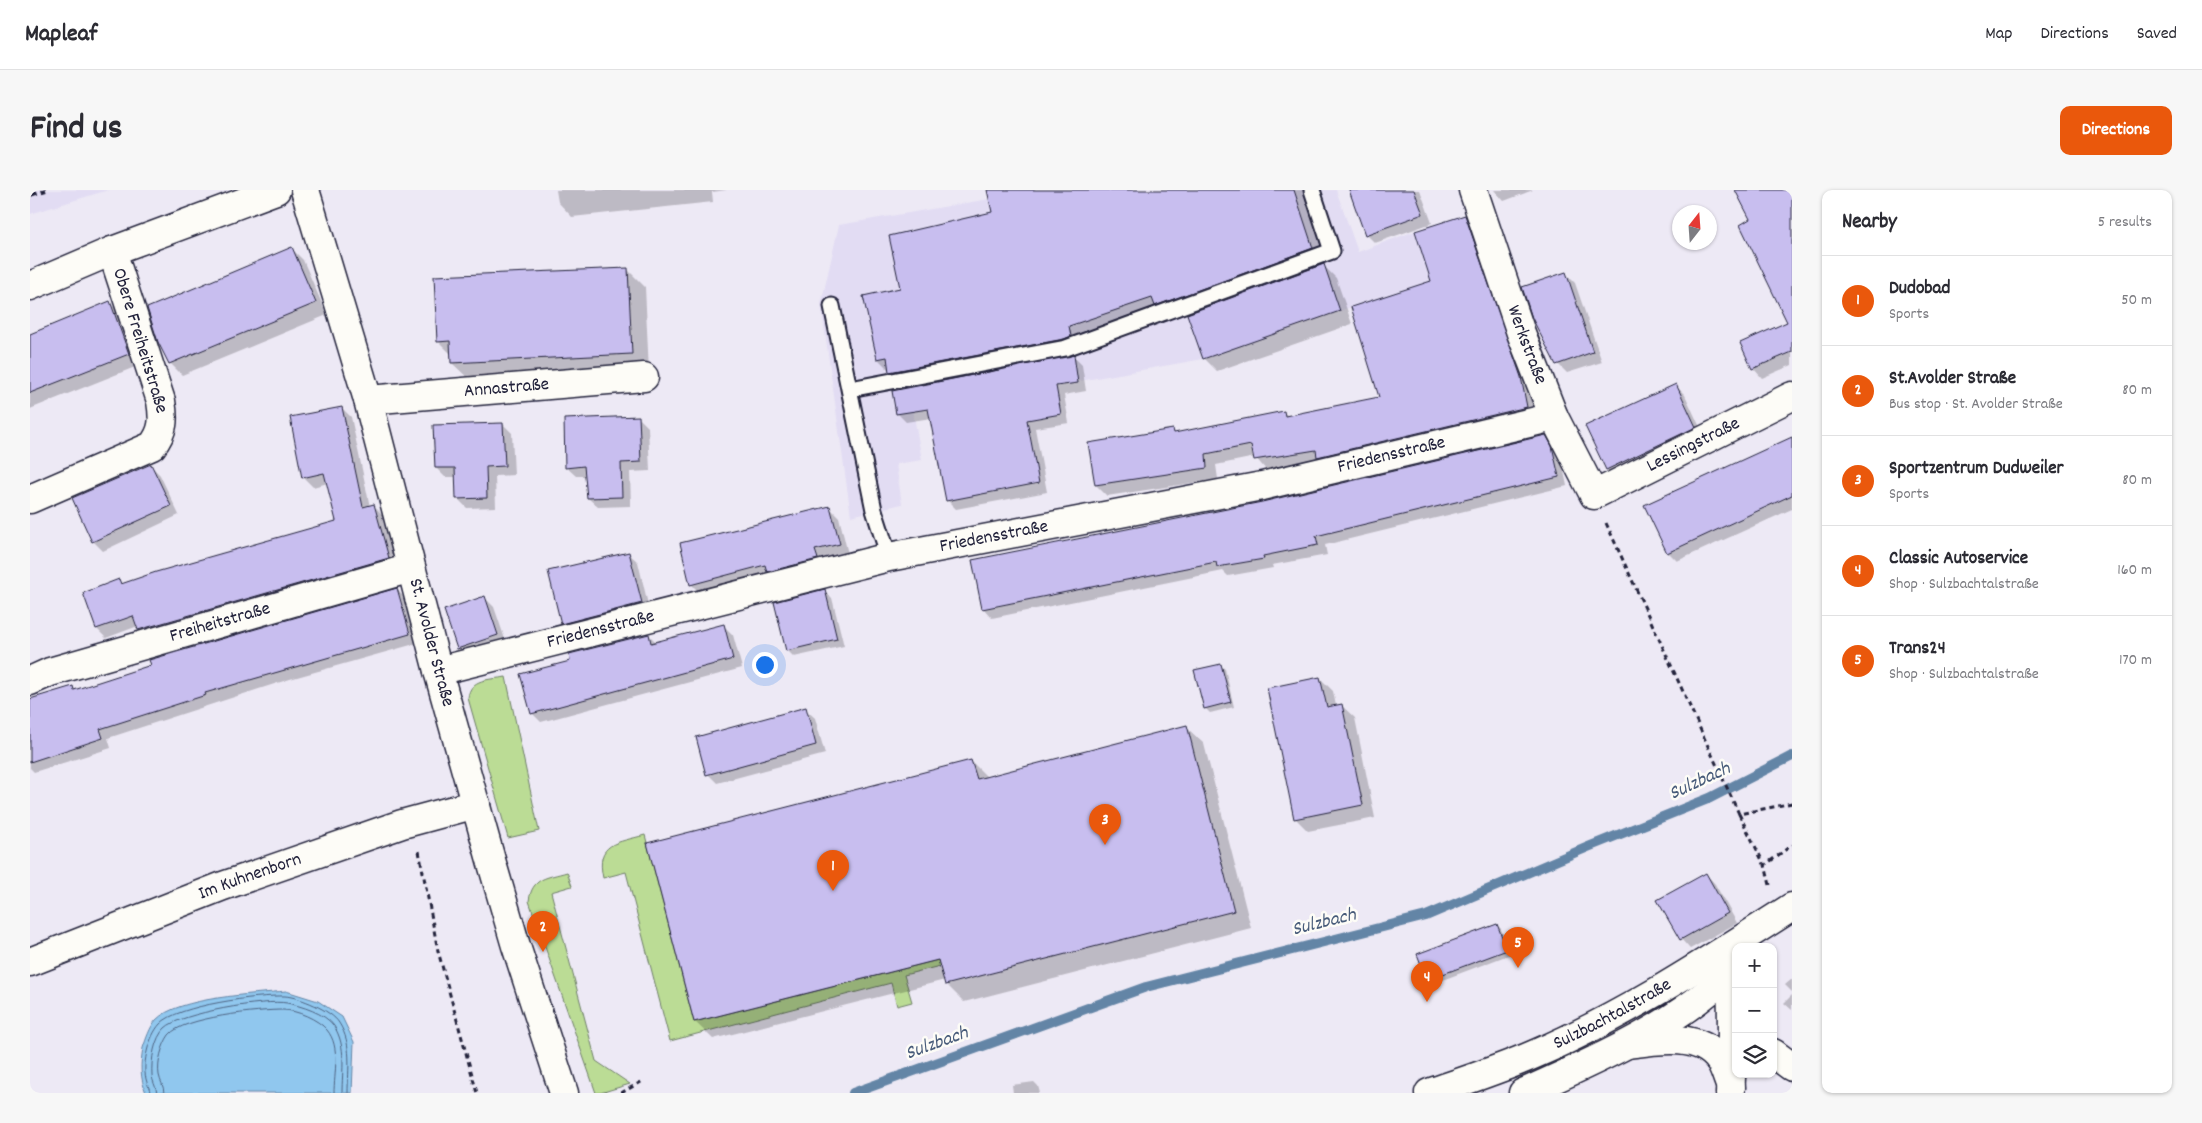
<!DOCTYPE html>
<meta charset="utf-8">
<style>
:root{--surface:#fff;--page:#f7f7f7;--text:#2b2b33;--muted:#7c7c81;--line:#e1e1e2;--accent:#ea580c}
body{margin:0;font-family:Dekko,sans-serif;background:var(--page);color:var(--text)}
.controls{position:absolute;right:15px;bottom:15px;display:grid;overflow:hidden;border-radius:10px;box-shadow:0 1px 4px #0004}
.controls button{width:45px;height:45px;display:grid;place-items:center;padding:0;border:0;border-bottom:1px solid var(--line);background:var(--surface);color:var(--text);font:25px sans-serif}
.compass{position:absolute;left:1642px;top:15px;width:45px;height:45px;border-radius:50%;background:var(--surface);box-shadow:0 1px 4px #0004;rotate:17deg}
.you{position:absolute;left:734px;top:474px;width:18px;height:18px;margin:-12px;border:4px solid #fff;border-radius:50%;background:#1a73e8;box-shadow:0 0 0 8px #1a73e833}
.badge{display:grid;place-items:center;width:32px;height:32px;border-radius:50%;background:var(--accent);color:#fff;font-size:16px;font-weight:700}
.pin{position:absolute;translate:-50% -41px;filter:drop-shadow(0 1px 2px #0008)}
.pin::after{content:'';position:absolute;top:26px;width:18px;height:15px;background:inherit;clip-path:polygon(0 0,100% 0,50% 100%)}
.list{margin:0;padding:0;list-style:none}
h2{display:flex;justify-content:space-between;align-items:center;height:65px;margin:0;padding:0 20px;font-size:21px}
h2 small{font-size:16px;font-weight:400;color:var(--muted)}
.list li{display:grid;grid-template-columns:32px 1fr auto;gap:15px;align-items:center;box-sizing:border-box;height:90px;padding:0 20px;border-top:1px solid var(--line)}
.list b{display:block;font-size:19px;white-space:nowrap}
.list p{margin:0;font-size:16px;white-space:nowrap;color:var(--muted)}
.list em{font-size:16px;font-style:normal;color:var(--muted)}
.icon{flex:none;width:28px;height:28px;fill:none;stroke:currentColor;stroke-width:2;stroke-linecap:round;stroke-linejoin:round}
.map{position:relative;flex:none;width:1762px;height:903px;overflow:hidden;border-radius:10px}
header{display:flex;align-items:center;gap:30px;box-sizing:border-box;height:70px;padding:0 25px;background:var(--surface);border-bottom:1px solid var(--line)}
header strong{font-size:24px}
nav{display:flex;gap:28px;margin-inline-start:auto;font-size:18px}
.intro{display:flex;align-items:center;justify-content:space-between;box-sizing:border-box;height:120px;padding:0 30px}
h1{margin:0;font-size:35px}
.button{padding:12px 22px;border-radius:10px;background:var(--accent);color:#fff;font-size:18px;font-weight:700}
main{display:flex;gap:30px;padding:0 30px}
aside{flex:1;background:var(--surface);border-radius:10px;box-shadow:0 1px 4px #0004}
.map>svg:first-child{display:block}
.built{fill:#e2dcf3}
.green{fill:#bbdc95;stroke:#6e7f68}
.water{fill:#90c7ee;stroke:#6485a6}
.shadow{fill:#0003}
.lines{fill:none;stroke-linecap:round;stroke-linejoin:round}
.shore{stroke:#4e6483;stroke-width:1}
.stream{stroke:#6485a6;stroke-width:10}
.building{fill:#c8beef;stroke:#22223b}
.service-casing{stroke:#22223b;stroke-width:19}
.minor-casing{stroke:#22223b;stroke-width:31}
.secondary-casing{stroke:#22223b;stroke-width:31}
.path{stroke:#22223b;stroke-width:3;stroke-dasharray:5 4;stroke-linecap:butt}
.service{stroke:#fdfcf7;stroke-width:15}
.minor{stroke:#fdfcf7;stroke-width:28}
.secondary{stroke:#fdfcf7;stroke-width:28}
.rail{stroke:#22223b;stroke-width:4;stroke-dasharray:8 4;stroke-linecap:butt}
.labels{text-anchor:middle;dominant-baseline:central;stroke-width:5;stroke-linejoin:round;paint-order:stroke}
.street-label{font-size:19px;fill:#22223b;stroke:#fdfcf7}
.water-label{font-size:20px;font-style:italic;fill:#485c7a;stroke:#fdfcf7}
</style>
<header>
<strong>Mapleaf</strong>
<nav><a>Map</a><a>Directions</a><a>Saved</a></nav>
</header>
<div class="intro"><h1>Find us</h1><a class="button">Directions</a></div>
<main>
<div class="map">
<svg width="1762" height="903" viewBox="0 0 1762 903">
<rect width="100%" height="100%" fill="#ede9f5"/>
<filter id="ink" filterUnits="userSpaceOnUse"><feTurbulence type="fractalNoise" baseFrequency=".02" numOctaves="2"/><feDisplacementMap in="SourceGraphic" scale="10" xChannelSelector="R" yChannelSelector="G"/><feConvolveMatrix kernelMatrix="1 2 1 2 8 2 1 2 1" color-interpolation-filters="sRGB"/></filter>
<g filter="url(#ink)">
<!-- built -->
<g class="built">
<polygon points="0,0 78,0 0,24"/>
<polygon points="957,0 1306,0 1328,62 1385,41 1401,91 1321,117 1173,169 883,221 892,270 866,274 872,314 821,326 791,114 809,35 959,9"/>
</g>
<!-- green -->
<g class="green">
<path d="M 476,487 L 509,641 L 478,648 L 438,508 C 440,488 459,490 476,487 Z"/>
<path d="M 615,645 L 664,832 L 908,770 L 910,776 L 874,785 L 882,812 L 867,816 L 861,793 L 640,851 L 596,682 L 573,688 C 565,652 587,653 615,645 Z"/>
<path d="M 537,682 L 542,696 L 521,702 L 566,871 L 600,894 L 570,903 L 566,903 L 499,711 C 502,687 517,688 537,682 Z"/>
</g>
<!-- water -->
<path class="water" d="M 256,801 L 288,811 L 312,827 L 324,852 L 322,903 L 116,903 C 110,887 110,875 113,858 C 116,849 120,837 126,830 C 148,807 225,804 256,801 Z"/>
<!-- shadow -->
<g class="shadow">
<polygon points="526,0 697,0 682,2 683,12 542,27 528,12"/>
<polygon points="959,0 1275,0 1280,13 1277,14 1297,72 1292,74 1306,88 1322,134 1187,181 1174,168 1158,123 1140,129 1134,123 1053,150 1054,161 1048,163 875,196 848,169 871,99 964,23"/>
<polygon points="1320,0 1390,0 1402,33 1345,53 1336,44"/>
<polygon points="1464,0 1503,0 1474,11"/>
<polygon points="1706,0 1762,0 1762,175 1732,188 1723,178 1761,132 1722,30"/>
<polygon points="1435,26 1446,38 1501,199 1508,228 1237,281 1225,267 1186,275 1188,289 1077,306 1066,295 1143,241 1146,243 1253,222 1258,226 1351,208 1402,92"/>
<polygon points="262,59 273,70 297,125 152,185 140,173"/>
<polygon points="597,79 615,97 619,182 440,190 422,173 422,165 408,151"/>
<polygon points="1535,83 1545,93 1572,172 1537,183 1528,174"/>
<polygon points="80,113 91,124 110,175 0,219 0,146"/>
<polygon points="1043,166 1052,175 1056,201 1034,205 1039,233 1005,238 1017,302 926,319 918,311 901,228 876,232 867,223"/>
<polygon points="1645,195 1655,205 1674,246 1587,289 1577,280 1557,236"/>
<polygon points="312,218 321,227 340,317 344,316 353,325 367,378 119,449 108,436 76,448 67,439 89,390 93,395 307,332 298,293 283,297 273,287"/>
<polygon points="609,228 618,237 620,281 600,282 601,316 568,317 558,308 556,286 546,286 536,277"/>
<polygon points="473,234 482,243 484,285 465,286 466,317 437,318 428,309 427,287 415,287 406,278"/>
<polygon points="1515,246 1525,256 1531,267 1537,296 1295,355 1297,365 1242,375 1243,378 1198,386 1193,381 962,428 953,418 1232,314"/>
<polygon points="1762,248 1762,319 1647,371 1638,362"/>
<polygon points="120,275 130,285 149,325 73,361 63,351"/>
<polygon points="799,317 809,327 818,364 670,403 661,394"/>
<polygon points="598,363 608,372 620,423 542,443 532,433"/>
<polygon points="367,400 376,409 388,453 260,489 78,548 81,558 4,582 0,578 0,513 42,497 46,501"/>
<polygon points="795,401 802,408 814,456 764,467 757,460"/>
<polygon points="454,407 464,417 477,455 438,468 428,458"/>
<polygon points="693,435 703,445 712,478 511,532 502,523 619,445 627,453"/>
<polygon points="1190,475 1195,479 1204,517 1180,523 1175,518"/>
<polygon points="1290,488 1303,501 1306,516 1311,515 1325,528 1345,628 1278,641 1265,628"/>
<polygon points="775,519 785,528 795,564 687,593 678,584"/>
<polygon points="1156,537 1174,554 1221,738 934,812 916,794 915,790 683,849 665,832 941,571 958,588"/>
<polygon points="1676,684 1685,694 1707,733 1660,759 1651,749"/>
<polygon points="1467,735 1471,739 1481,764 1402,794 1398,790"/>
<polygon points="1762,789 1762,802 1755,795"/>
<polygon points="1762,805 1762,820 1754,813"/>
<polygon points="1004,892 1008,896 1010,903 983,903 982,895"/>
</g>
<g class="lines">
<!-- shore -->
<g class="shore">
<path d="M 120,903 C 120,898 117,894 116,889 C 112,873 119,846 130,834 C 147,815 229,805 255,806 C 269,807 301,820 309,833 C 323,855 318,878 318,903"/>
<path d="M 127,903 C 126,896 122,891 122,885 C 121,871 124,848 135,838 C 150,823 236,809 257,813 C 271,816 295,823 304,836 C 317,857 312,880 312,903"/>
<path d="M 134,903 C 134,896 130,891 129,885 C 127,873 132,855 139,845 C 153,827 230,820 253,820 C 266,820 288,829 297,840 C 311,857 304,883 304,903"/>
</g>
<!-- stream -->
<polyline class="stream" points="823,903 1116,797 1396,726 1558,657 1680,608 1762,566"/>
</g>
<!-- building -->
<g class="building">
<polygon points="957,0 1264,0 1283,58 1125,116 1122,108 1039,136 1041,146 1034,149 859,182 857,167 847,169 833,106 870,98 859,46 962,22"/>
<polygon points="1319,0 1384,0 1393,24 1335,45"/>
<polygon points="1705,0 1762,0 1762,162 1722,179 1710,153 1757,132 1710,35 1720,29"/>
<polygon points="1435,25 1491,187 1497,217 1287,267 1286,260 1224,270 1221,255 1176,264 1177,278 1065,295 1058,253 1143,239 1144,243 1254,221 1255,226 1349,207 1321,117 1401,91 1385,41"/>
<polygon points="262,57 286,113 139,174 128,152 117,118"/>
<polygon points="1294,74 1310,121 1173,169 1157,124"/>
<polygon points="598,78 602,164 421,173 420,151 407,152 404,86"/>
<polygon points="1536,82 1563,162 1526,175 1502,128 1492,97"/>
<polygon points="80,111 99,164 0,203 0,144"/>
<polygon points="1044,165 1048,193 1026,196 1031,224 997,230 1009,293 916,311 898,219 866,224 862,201"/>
<polygon points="1646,194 1666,237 1576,280 1555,236"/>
<polygon points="312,217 333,317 344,314 359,368 108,440 103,426 66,439 53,403 89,389 91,394 126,382 306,331 294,283 272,288 260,227"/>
<polygon points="609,226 611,272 591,273 592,307 557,308 554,276 535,278 534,229"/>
<polygon points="473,233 475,276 456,277 457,308 426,309 425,278 405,278 403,235"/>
<polygon points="1516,245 1522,256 1529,287 1286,346 1288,355 1233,366 1234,369 1187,377 1186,372 952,419 942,370 1232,312"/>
<polygon points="1762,247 1762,305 1637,363 1614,315"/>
<polygon points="121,274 141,316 62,352 42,308"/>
<polygon points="800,316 810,354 785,360 788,369 737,382 735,375 660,395 650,353"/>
<polygon points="599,362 612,413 531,434 518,381"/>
<polygon points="367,398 380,444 175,503 176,505 70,539 73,548 0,572 0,509 43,496 44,500 121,475 119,470"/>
<polygon points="795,399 807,449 756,461 744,412"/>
<polygon points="455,406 468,445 427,459 414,420"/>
<polygon points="694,434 703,469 501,524 490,484 540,471 539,464 619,444 621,453"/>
<polygon points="1191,474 1201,512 1174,519 1164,480"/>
<polygon points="1290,487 1297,517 1312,514 1333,615 1264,629 1237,498"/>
<polygon points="776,517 786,555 676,585 666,547"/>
<polygon points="1157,535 1204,721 915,795 908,770 664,832 617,653 941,570 947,589"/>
<polygon points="1676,683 1698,723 1650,750 1627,710"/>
<polygon points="1467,734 1477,760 1397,790 1387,764"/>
</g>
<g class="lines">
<defs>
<g id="service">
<polyline points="802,116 844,320 859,367"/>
<polyline points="820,199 1036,158 1302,61 1282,0"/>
</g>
<g id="minor">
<path id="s1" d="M 275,0 L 338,210 L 408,481 L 463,677 L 486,756 L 534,903"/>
<path id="s2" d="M 1443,0 L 1491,143 L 1524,227 L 1564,305 L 1762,206"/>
<polyline points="0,96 82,61 246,0"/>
<path id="s3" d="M 338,210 L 614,187"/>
<path d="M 0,309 L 122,256 C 134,241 134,229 131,211 L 82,61"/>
<path id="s4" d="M 408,481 L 859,367 L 1232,296 L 1524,227"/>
<path id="s5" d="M 0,491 L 20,482 L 381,378"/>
<path id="s6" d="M 0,772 L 193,696 L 372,634 L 446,614"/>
<path d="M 1598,854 C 1626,850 1671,842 1690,871 C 1695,878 1697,889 1701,897"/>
<polyline points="1743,863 1762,877"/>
<path d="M 1700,903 C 1704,856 1701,809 1701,762"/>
</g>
<g id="secondary">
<path id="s7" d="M 1399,903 C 1434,891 1471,879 1505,864 C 1596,825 1679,770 1762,717"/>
<path d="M 1493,903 C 1563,872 1653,833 1706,776"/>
</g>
</defs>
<!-- service casing -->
<use href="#service" class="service-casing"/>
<!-- minor casing -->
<use href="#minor" class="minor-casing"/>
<!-- secondary casing -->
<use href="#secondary" class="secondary-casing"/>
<!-- path -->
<g class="path">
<polyline points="1576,333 1709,624 1762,613"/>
<polyline points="1709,624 1734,674"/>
<polyline points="389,661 408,761 447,903"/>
<polyline points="1740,695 1735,675 1762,655"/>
<polyline points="591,903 613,891"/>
</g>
<!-- service -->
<use href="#service" class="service"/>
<!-- minor -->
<use href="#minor" class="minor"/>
<!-- secondary -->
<use href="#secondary" class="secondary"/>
<!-- rail -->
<polyline class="rail" points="0,5 16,0"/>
</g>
</g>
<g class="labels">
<!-- street labels -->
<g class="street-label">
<text transform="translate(109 151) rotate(73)">Obere Freiheitstraße</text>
<text stroke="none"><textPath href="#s2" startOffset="164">Werkstraße</textPath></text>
<text stroke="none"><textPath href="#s3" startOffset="139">Annastraße</textPath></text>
<text stroke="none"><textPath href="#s2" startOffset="440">Lessingstraße</textPath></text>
<text stroke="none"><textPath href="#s4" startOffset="978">Friedensstraße</textPath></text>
<text stroke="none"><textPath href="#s4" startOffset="572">Friedensstraße</textPath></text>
<text stroke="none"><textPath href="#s5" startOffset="199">Freiheitstraße</textPath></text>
<text stroke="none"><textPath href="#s4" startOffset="168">Friedensstraße</textPath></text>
<text stroke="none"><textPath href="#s1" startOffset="470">St. Avolder Straße</textPath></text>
<text stroke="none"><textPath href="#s6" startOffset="236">Im Kuhnenborn</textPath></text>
<text stroke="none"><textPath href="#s7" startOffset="200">Sulzbachtalstraße</textPath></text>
</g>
<!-- water labels -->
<g class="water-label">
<text transform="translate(1670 592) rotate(-25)">Sulzbach</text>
<text transform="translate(1294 733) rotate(-14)">Sulzbach</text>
<text transform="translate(907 854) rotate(-20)">Sulzbach</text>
</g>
</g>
</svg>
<div class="controls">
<button>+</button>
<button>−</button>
<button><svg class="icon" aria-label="layers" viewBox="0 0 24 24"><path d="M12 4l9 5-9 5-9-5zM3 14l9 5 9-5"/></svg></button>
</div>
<svg class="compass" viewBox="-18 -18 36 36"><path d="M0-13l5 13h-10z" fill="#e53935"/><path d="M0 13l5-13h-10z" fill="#7c7c81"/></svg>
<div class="you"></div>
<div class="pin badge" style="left:803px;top:701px">1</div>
<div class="pin badge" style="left:513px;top:762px">2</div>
<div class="pin badge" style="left:1075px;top:655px">3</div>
<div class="pin badge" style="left:1397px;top:812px">4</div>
<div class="pin badge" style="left:1488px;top:778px">5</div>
</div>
<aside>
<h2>Nearby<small>5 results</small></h2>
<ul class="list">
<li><span class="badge">1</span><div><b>Dudobad</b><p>Sports</p></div><em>50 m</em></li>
<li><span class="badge">2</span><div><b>St.Avolder Straße</b><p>Bus stop · St. Avolder Straße</p></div><em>80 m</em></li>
<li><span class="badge">3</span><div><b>Sportzentrum Dudweiler</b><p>Sports</p></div><em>80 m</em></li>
<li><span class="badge">4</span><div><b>Classic Autoservice</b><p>Shop · Sulzbachtalstraße</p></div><em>160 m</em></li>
<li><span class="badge">5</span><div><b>Trans24</b><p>Shop · Sulzbachtalstraße</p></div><em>170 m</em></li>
</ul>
</aside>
</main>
